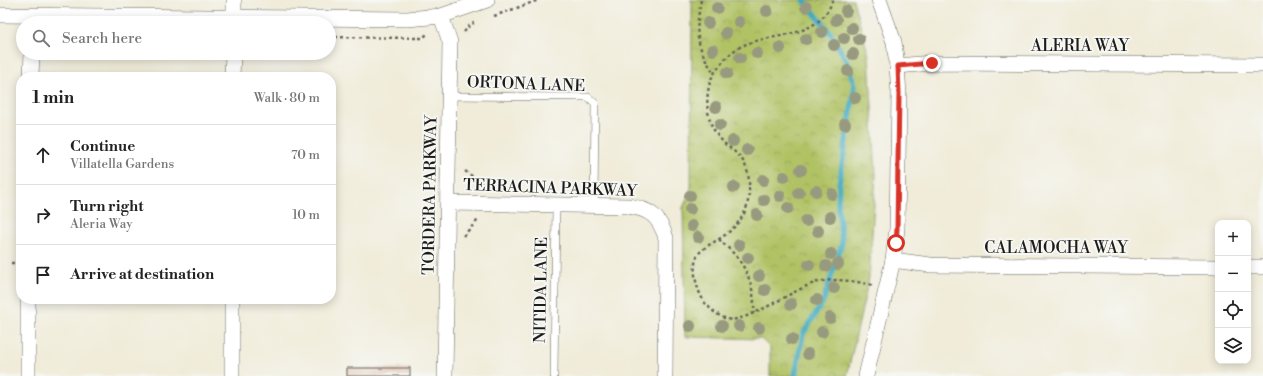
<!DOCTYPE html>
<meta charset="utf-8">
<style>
:root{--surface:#fff;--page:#f6f6f6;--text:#222;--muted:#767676;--line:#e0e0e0}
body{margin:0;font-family:"Libre Bodoni",serif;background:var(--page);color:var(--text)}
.controls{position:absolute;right:12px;bottom:12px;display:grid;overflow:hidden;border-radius:8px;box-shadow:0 2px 10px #0003}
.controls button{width:36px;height:36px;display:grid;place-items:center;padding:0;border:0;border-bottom:1px solid var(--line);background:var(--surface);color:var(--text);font:20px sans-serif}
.stop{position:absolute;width:12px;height:12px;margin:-9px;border:3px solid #d93025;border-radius:50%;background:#fff}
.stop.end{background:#d93025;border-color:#fff;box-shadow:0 1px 4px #0008}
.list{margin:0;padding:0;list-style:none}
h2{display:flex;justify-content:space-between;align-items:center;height:52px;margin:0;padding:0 16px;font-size:17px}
h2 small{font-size:13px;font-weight:400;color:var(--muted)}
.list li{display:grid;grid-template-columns:26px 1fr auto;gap:12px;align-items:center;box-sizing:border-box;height:60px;padding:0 16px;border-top:1px solid var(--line)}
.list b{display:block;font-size:15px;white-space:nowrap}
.list p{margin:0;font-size:13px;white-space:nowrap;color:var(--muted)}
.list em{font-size:13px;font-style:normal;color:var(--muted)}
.icon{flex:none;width:22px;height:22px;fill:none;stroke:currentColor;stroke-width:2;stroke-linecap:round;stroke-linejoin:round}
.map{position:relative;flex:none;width:1263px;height:376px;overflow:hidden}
.search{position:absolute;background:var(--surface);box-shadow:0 2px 10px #0003;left:16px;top:16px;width:320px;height:44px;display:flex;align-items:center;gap:10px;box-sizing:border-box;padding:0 14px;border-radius:22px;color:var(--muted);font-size:15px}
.panel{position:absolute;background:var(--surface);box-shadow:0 2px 10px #0003;left:16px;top:72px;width:320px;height:232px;border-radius:16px}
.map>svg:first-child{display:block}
.park{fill:url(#park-crowns);stroke:#666f40}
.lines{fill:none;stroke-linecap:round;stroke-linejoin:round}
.stream{stroke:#40abbf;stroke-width:5.5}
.building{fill:url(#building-hatch)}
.service-casing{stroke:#66655e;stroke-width:8}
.minor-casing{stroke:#66655e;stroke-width:16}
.path{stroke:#66655e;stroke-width:2.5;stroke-dasharray:3 3;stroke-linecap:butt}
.service{stroke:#fff;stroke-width:7}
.minor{stroke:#fff;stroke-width:15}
.tree{fill:#989a7f}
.route{stroke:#d93025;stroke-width:5}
.labels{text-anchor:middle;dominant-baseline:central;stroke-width:4;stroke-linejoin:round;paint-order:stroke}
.street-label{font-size:16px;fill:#1c1c1c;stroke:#f6f6f2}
</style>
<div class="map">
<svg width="1263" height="376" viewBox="0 0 1263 376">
<defs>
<pattern id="park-crowns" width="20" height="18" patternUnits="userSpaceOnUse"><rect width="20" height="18" fill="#b1c265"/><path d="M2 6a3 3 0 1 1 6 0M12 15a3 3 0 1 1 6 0" fill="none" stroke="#98a657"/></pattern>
<pattern id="building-hatch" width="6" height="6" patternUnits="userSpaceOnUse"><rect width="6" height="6" fill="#dba88d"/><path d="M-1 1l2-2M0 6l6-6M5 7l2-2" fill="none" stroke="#bb9079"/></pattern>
</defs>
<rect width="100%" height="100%" fill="#f6f6f2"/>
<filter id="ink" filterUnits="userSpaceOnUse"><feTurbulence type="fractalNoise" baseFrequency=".025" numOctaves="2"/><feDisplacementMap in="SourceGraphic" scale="8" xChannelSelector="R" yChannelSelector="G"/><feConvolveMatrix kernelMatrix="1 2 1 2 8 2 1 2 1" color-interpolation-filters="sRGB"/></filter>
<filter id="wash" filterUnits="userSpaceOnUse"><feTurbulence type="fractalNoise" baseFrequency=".012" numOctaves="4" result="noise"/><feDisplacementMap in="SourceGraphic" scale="16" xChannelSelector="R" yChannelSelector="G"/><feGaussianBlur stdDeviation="0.9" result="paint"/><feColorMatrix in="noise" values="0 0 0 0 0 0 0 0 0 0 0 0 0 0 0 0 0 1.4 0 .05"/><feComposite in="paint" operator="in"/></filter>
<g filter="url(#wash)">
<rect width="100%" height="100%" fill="#f0ecd9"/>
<!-- park -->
<polygon class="park" points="690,0 853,0 869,56 876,175 869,278 847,376 770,376 770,348 761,339 685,337 683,208 691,188 692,1"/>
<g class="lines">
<!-- stream -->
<polyline class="stream" points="795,376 803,334 823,302 842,243 838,206 839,184 855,86 846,60 831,34 804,0"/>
</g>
<g id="blocks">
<!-- building -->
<rect class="building" x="347" y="368" width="63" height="8"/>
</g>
</g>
<g filter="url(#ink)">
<use href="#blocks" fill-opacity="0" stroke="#66655e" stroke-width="1"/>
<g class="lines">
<defs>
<g id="service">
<polyline points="450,96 588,97 595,103 594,205"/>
<polyline points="554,376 556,205"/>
</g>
<g id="minor">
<polyline points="0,15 407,19 441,16 487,0"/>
<polyline points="441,16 450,42 445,376"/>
<polyline points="234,23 234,0"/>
<polyline points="897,66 932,63 1263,65"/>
<polyline points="31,77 32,53"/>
<polyline points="232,77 233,53"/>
<path d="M 448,203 L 628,206 C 650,209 659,216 666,238 L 665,376"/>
<polyline points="893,260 930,265 1218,267"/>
<polyline points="1248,267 1263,267"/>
<polyline points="28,376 28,299"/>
<polyline points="232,376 232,299"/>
<polyline points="866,376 893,260 897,229 899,94 897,66 894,42 879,0"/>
</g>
</defs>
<!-- service casing -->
<use href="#service" class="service-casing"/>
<!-- minor casing -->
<use href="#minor" class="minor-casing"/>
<!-- path -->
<g class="path">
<path d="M 701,0 C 695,32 695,45 714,73"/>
<path d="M 833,0 C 818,40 775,32 744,45 C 732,50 722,62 715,72 C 705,86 705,115 714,130 C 716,134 720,138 723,142 C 730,149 740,154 744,163 C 750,174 750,189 748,201 C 746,215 736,227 725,235 C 717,241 707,245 700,252 C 689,264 697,292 705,303 C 711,310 718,316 727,319 C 745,325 796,287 818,282 C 836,278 854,281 872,285"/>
<polyline points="494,16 539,0"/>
<polyline points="464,32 471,24 474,23"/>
<polyline points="329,37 423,38 427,34"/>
<polyline points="465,171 484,185 484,188"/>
<polyline points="463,236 479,219"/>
<path d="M 719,239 C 724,245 730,249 735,255 C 749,271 755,292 754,313"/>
<polyline points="11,263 21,263"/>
</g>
<!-- service -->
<use href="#service" class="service"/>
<!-- minor -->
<use href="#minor" class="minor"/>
</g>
<!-- trees -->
<g class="tree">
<circle cx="806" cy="7" r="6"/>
<circle cx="717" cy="8" r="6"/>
<circle cx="767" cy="11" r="6"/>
<circle cx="846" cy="11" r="6"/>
<circle cx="836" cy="20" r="6"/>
<circle cx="739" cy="22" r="6"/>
<circle cx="708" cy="23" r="6"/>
<circle cx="852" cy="28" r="6"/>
<circle cx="822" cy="32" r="6"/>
<circle cx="726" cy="33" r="6"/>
<circle cx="844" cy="38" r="6"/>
<circle cx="806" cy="39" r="6"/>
<circle cx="859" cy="39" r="6"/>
<circle cx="834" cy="45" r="6"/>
<circle cx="780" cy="48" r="6"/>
<circle cx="713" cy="50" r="6"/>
<circle cx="757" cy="53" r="6"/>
<circle cx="853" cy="54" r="6"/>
<circle cx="740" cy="58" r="6"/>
<circle cx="848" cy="71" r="6"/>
<circle cx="727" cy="73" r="6"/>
<circle cx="855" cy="98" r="6"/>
<circle cx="716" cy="107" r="6"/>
<circle cx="845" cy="124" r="6"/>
<circle cx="720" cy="125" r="6"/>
<circle cx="733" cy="141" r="6"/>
<circle cx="747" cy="150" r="6"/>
<circle cx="801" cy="170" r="6"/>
<circle cx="784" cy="177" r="6"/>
<circle cx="763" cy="180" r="6"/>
<circle cx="734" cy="187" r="6"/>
<circle cx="816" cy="191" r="6"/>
<circle cx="799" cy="193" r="6"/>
<circle cx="832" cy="194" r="6"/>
<circle cx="690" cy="196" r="6"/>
<circle cx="780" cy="196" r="6"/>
<circle cx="764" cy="200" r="6"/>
<circle cx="788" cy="208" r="6"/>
<circle cx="690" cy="209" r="6"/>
<circle cx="757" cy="215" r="6"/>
<circle cx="830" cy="217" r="6"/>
<circle cx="806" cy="221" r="6"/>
<circle cx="692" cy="226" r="6"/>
<circle cx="818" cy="231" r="6"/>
<circle cx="698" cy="237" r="6"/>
<circle cx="739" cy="245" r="6"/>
<circle cx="831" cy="254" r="6"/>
<circle cx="748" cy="258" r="6"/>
<circle cx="838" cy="264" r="6"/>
<circle cx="809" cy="265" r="6"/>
<circle cx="826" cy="266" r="6"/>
<circle cx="759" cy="276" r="6"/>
<circle cx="834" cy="288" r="6"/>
<circle cx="765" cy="290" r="6"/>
<circle cx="817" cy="300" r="6"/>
<circle cx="791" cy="304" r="6"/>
<circle cx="830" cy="318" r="6"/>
<circle cx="690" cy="326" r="6"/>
<circle cx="722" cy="326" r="6"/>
<circle cx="739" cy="326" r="6"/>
<circle cx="759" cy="328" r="6"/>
<circle cx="822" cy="332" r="6"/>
<circle cx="792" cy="339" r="6"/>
<circle cx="808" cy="354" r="6"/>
</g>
</g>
<g class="lines" filter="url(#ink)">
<!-- route -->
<polyline class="route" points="896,243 897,229 899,94 898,66 932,63"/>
</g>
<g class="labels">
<!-- street labels -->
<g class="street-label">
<text x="1080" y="46">ALERIA WAY</text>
<text transform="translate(526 84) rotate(2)">ORTONA LANE</text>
<text transform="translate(550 188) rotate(2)">TERRACINA PARKWAY</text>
<text transform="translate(430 195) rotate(-89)">TORDERA PARKWAY</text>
<text x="1056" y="248">CALAMOCHA WAY</text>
<text transform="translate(541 290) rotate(-89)">NITIDA LANE</text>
</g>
</g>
</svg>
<div class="controls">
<button>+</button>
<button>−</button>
<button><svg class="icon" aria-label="locate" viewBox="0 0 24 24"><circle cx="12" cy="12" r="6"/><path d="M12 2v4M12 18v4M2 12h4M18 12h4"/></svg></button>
<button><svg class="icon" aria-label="layers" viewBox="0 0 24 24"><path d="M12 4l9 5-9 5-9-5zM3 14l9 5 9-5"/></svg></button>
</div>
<div class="stop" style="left:896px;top:243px"></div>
<div class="stop end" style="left:932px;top:63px"></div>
<div class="search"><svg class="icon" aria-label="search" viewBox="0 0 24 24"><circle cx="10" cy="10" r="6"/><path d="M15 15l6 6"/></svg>Search here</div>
<section class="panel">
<h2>1 min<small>Walk · 80 m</small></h2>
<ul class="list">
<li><svg class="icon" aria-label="ahead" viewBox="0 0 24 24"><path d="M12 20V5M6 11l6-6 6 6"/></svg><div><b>Continue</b><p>Villatella Gardens</p></div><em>70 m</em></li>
<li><svg class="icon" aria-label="right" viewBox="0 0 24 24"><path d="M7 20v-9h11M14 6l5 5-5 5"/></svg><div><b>Turn right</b><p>Aleria Way</p></div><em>10 m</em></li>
<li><svg class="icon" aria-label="arrive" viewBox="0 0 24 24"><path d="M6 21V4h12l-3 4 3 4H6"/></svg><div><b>Arrive at destination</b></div></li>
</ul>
</section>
</div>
